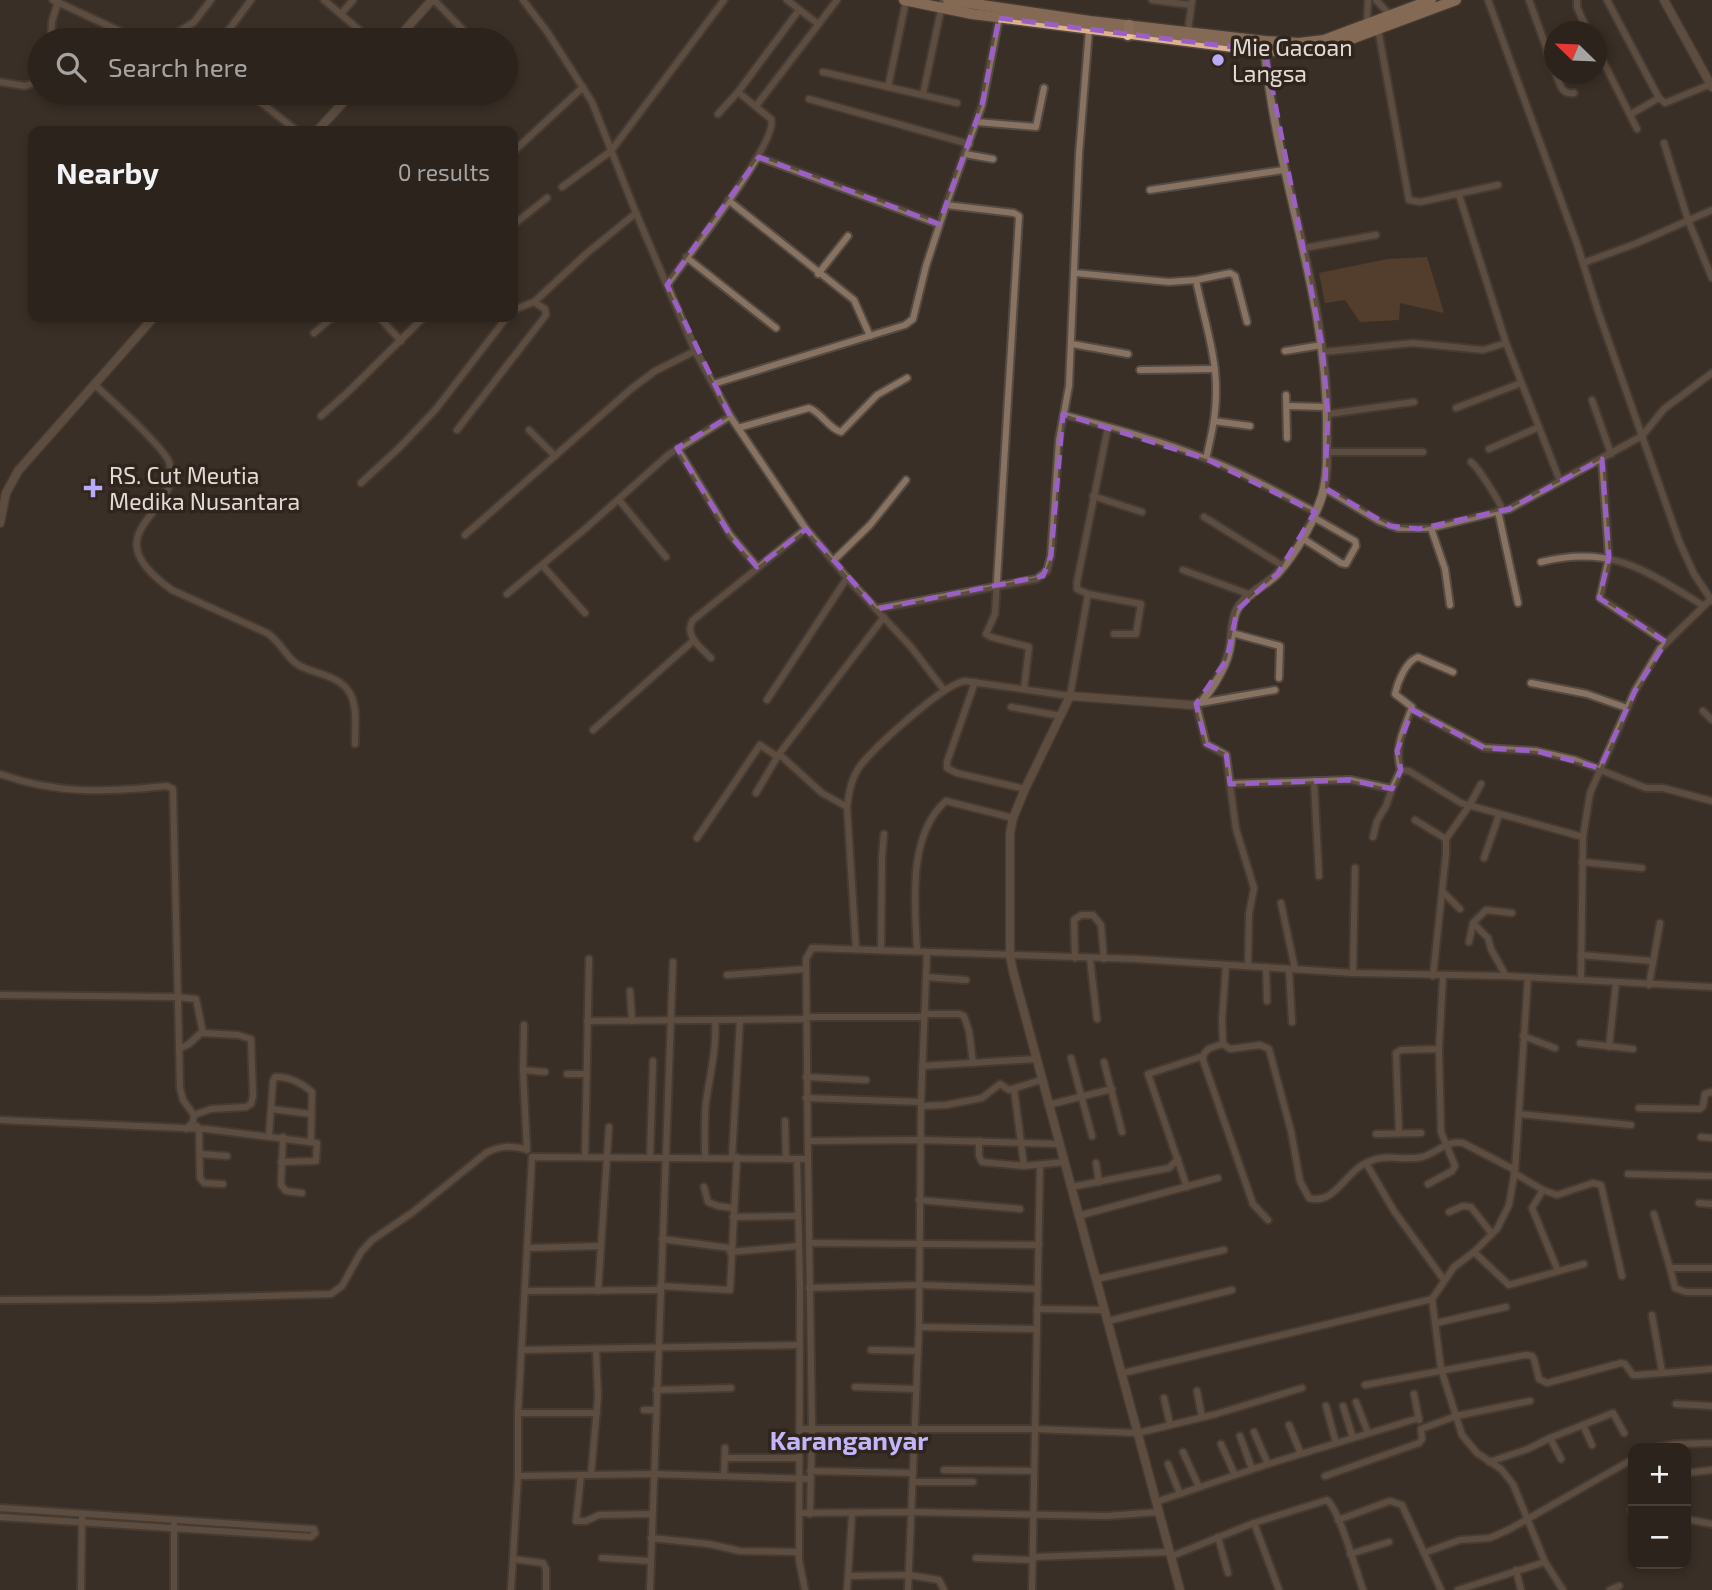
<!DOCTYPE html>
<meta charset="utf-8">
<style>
:root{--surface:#2c231c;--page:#342b25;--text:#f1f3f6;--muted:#a6a4a3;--line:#48403b}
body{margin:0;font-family:"Exo 2",sans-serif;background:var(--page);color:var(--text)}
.controls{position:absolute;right:21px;bottom:21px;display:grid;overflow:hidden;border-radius:14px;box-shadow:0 4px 10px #0003}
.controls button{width:63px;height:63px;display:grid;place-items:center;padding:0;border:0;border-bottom:2px solid var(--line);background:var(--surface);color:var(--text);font:35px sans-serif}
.compass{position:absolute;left:1544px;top:21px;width:63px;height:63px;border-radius:50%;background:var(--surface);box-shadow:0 4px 10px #0003;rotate:293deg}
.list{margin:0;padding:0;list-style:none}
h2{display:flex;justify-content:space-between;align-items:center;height:91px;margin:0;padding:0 28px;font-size:30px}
h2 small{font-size:23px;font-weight:400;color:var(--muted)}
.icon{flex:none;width:38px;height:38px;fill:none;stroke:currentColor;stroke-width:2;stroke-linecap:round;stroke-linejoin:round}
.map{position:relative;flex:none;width:1712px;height:1590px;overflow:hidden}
.search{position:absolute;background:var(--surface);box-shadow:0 4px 10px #0003;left:28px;top:28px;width:490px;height:77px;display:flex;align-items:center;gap:18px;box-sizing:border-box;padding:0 24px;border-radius:38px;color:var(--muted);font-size:26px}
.panel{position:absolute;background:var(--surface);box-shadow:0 4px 10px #0003;left:28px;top:126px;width:490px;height:196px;border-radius:14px}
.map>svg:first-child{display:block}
.green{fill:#725138}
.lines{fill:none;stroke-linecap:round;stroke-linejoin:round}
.minor-casing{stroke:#554a42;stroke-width:10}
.tertiary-casing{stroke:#554a42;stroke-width:11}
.primary-casing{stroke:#554a42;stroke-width:13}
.trunk-casing{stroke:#554a42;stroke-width:14}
.minor{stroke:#887261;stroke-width:6}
.tertiary{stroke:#887261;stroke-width:8}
.primary{stroke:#deb18e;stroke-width:10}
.trunk{stroke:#ebbe9c;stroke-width:10}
.marked{fill:none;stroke:#9a60c6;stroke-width:5;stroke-dasharray:14 9;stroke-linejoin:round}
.poi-dot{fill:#b9abf7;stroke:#30251d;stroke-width:2.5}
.labels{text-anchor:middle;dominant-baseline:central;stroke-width:7;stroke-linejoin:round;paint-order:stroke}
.poi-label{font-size:23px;fill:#e2dad5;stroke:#30251d;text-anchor:start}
.quarter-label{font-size:26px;font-weight:bold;fill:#c2b5fc;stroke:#30251d}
</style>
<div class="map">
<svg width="1712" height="1590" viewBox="0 0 1712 1590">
<rect width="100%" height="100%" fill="#3a2f26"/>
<!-- green -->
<polygon class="green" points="1427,257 1444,313 1400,303 1399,320 1360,322 1345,300 1325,303 1319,273 1388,259"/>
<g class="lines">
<defs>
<g id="minor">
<polyline points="53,0 139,40"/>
<polyline points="324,0 371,40"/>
<polyline points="434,0 470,37"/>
<polyline points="523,0 548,33 592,102 636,213 695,351 730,416 806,529 847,578 911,647 944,690"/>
<polyline points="787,0 818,24"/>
<polyline points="1152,0 1191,5"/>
<polyline points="1376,0 1390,15"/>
<polyline points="1488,0 1577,244 1598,311 1679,541 1694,574 1712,601"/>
<polyline points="1529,0 1554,69"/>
<polyline points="1577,0 1577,7 1588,32"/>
<polyline points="1607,0 1659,98 1665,103 1711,84"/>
<polyline points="341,14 353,0"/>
<polyline points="1367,24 1368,0"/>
<polyline points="1378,29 1409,200 1420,202 1498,185"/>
<polyline points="1188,31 1192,0"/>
<polyline points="51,40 52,21 58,2"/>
<polyline points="173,40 178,32 194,22 211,0"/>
<polyline points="224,40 228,31 251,0"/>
<polyline points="1596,47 1637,129"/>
<polyline points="823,72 957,103"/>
<path d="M 1556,74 C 1560,84 1561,95 1574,93"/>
<polyline points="0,82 25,86 40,81"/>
<polyline points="888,87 906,1"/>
<polyline points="249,93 297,131"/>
<polyline points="923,94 943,0"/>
<polyline points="809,99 969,144"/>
<polyline points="756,106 837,0"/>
<polyline points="718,114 738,92 799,10"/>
<polyline points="1631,114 1659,98"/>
<polyline points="977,122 1036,127 1044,88"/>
<polyline points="1664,143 1688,220 1712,278"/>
<polyline points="513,152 583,87"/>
<polyline points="965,154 993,159"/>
<polyline points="759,157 939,224"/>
<polyline points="562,187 611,151 724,0"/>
<polyline points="1150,190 1283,170"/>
<polyline points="1459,195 1506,343 1560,481"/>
<polyline points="728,200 854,300 870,336"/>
<polyline points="946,205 1014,213 1019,216 995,614 986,634 991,637 1029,647 1024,689"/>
<polyline points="513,225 547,198"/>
<polyline points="1304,248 1376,235"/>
<polyline points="686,257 776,328"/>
<polyline points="1583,263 1635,244 1712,210"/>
<polyline points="1075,273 1169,282 1196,280 1230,273 1235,276 1247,322"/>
<polyline points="818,274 848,236"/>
<path d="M 1196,280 C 1203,316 1217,356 1216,393 C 1216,416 1211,437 1206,459"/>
<path d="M 667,285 C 684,260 780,141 771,119 L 738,92"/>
<polyline points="513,310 534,302 587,253 636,213"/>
<polyline points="379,317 401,341"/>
<polyline points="314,333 333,317"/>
<polyline points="1072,344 1128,354"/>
<polyline points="1285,351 1322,345"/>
<polyline points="1323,352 1413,343 1483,350 1506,343"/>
<polyline points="1140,370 1215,369"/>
<path d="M 94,384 C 109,398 164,447 169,462 C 186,515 86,529 172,590 L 267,633 C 282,643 285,656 297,664 C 306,670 317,672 327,676 C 361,688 355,714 355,744"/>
<polyline points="713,384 905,325 913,319 926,266 946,205 982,105 999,18"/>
<polyline points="1286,395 1287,438"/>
<polyline points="1592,400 1611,454"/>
<polyline points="1287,406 1327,407"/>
<polyline points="1456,408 1521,383"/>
<polyline points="1328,414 1414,402"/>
<path d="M 1064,415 C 1113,428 1162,441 1209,460 C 1246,474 1280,494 1315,512"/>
<polyline points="321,416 348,392 424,317"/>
<polyline points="1214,421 1250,426"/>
<path d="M 738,428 L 809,408 C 821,412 828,428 841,432 L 877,395 L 907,378"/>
<polyline points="457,430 546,315 545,309 534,302"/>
<polyline points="529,430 555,456"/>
<polyline points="677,448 730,535 757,567"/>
<polyline points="1489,449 1539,427"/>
<polyline points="1327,452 1423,452"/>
<polyline points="1602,459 1609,558 1600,598 1666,642"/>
<path d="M 1471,462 C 1477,466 1501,503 1502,510"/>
<polyline points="361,483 400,447 436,409 507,317"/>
<polyline points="1324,488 1379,521 1398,528 1431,528 1509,509 1642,436 1664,409 1712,373"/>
<polyline points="1093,496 1142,512"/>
<polyline points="619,500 666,557"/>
<polyline points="1498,511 1518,603"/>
<polyline points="1204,517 1283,566"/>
<polyline points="1431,528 1445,569 1450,605"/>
<polyline points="465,535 631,389 655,371 695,351"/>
<polyline points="1302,538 1341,563 1346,564 1356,546 1355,541 1313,517"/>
<polyline points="833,561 870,525 906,480"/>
<path d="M 1541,562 C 1612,544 1646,571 1704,606"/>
<polyline points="543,566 585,613"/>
<polyline points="1183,570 1251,595"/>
<polyline points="507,594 585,529 668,455 730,416"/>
<polyline points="1088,594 1141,604 1136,634 1114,634"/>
<polyline points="877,609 1037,579 1047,571 1051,556 1059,440 1069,386 1079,154 1089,30"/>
<polyline points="1232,633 1280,646 1279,678"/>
<path d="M 711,658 C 701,648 683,635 693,620 L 806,529"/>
<polyline points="975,682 947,762 947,768 957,773 1025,789"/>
<polyline points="1531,683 1587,694 1627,708"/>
<polyline points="767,700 847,578"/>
<polyline points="1200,703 1275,690"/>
<polyline points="1196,704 1206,744 1226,755 1236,829 1254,888 1249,914 1248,966"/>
<polyline points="1011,707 1061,716"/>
<polyline points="1412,710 1484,748 1536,751 1575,760 1646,788 1663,788 1712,801"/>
<polyline points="1703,711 1712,720"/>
<polyline points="593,730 694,640"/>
<polyline points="779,754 822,793 847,807"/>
<polyline points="1401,770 1409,771 1461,803 1583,837"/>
<path d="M 0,774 C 59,795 106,792 167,786 L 173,789 L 180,1088 L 183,1100 L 194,1115 L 193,1122 L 186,1129"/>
<polyline points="1314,781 1319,876"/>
<path d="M 1230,784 L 1350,780 L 1392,789 L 1401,770 C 1394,745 1404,731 1412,707 L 1395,694 C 1398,681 1406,661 1418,657 L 1453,672"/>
<polyline points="756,793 779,754 884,617"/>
<polyline points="1415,820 1446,839"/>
<polyline points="1373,837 1377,821 1386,806 1392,789"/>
<polyline points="697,838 760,745 778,757"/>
<polyline points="1484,858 1499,815"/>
<polyline points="1582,862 1642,868"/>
<polyline points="1443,892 1460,909"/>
<polyline points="1281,903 1295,969"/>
<polyline points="1473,923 1488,938 1491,949 1506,976"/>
<polyline points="1469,942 1473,923 1486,910 1512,913"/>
<path d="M 856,949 L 847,807 C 849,792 851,779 860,766 C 875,747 943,684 965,681 L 1070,696 L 1088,594 L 1077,589 L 1077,582 L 1108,427"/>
<polyline points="881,950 882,856 884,834"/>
<path d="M 917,951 C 915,905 907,835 946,801 L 1013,818"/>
<polyline points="1581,955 1652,961"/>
<polyline points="1075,958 1074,920 1081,915 1093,915 1101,925 1104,959"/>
<polyline points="1090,959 1097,1019"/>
<path d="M 1226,965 L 1222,1020 L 1223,1044 L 1230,1049 L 1260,1045 L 1269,1049 L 1291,1131 L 1300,1181 L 1309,1198 C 1333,1205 1344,1176 1362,1165 C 1386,1151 1400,1162 1422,1157 C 1437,1153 1446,1140 1463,1143 L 1515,1170"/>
<polyline points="1266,967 1267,1001"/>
<polyline points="1289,969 1292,1022"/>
<polyline points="1353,973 1355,868"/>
<polyline points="727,975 806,969"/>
<polyline points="1433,976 1446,854 1446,839 1469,806 1481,784"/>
<polyline points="926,977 966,980"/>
<polyline points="1581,980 1583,837 1590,793 1635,691 1660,649 1712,598"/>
<polyline points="1649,985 1660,923"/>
<polyline points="630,991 632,1021"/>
<polyline points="0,995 177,997 196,999 203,1033 238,1035 251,1039 253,1096 251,1104 246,1107 211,1109 194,1115"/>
<polyline points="924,1014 959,1014 964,1016 969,1031 973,1063"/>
<polyline points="806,1017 924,1017"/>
<polyline points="587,1021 806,1019"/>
<polyline points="524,1025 523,1070 527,1150"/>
<polyline points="1523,1036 1555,1048"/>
<polyline points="1580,1043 1633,1049"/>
<path d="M 1223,1044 C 1213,1047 1203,1048 1203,1060 L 1253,1204 L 1268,1220"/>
<polyline points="1609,1047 1616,983"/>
<polyline points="179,1049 189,1044 202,1032"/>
<polyline points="1071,1058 1092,1136"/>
<polyline points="1104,1062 1122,1132"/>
<polyline points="922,1066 1036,1059"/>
<polyline points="523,1070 545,1072"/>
<polyline points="567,1074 586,1074"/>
<polyline points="806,1077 866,1080"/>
<polyline points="806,1098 921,1102"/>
<polyline points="1048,1105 1112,1089"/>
<polyline points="921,1106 946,1105 982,1098 1000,1084 1009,1090 1041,1080"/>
<polyline points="1639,1108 1700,1109 1703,1106 1705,1094 1712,1092"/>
<polyline points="271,1109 311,1114"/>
<polyline points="1519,1114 1631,1125"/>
<polyline points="0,1120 206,1129 317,1143 316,1161 281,1162"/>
<polyline points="785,1121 786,1159"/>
<polyline points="197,1126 199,1129 200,1178 204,1183 223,1184"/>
<polyline points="1399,1133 1396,1053 1401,1050 1439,1049"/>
<polyline points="1376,1134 1421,1133"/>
<path d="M 269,1136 L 273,1081 L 275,1077 C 288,1076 302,1083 312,1092 L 311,1141"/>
<polyline points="283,1137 281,1185 286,1191 302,1193"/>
<polyline points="1701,1137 1712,1138"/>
<polyline points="809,1141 921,1140 1059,1144"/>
<polyline points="979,1141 979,1156 982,1162 1024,1166 1014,1089"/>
<polyline points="201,1154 227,1156"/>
<polyline points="585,1157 589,959"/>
<polyline points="650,1157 653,1061"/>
<path d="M 705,1157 C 705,1139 704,1120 706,1102 C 710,1074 717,1048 715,1020"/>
<polyline points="732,1157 740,1020"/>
<polyline points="797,1159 800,1288 799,1560 805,1590"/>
<polyline points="808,1159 812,1429 810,1514"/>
<polyline points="1096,1163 1099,1182"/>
<polyline points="1366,1163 1394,1211 1444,1280"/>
<polyline points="1024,1166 1064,1162"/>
<polyline points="1514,1173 1543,1190 1557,1195 1593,1183 1601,1185 1622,1276"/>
<polyline points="1628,1174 1712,1176"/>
<polyline points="1428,1184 1452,1171 1455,1166 1441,1132 1439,1049 1443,976"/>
<polyline points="704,1187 708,1202 718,1206 733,1208"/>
<polyline points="1071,1187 1169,1168 1178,1159"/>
<polyline points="1187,1187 1148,1074 1203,1056"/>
<polyline points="1543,1190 1532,1208 1558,1271"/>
<polyline points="919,1200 1020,1209"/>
<polyline points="1699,1203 1712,1204"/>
<polyline points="1449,1212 1463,1206 1471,1207 1492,1234"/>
<polyline points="1654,1214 1670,1268 1712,1268"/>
<polyline points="1078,1216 1218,1178"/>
<polyline points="733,1217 797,1216"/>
<polyline points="662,1239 730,1248"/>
<polyline points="810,1243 1039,1245"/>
<polyline points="529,1248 601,1246"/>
<polyline points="730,1252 798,1246"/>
<polyline points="1474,1252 1509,1285 1584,1264"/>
<polyline points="1670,1268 1675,1288 1686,1292 1712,1292"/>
<polyline points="1097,1279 1224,1250"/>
<polyline points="660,1286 730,1290 737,1157"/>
<polyline points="809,1288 919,1285 1038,1289"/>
<polyline points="526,1291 660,1290"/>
<polyline points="598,1291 609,1127"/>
<polyline points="1432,1299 1441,1369 1462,1435 1477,1453 1501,1469 1513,1484 1545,1562 1563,1590"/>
<path d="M 0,1300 L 156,1299 L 331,1294 L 342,1286 L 361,1252 L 372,1240 L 413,1212 L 486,1153 C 501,1145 510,1146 526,1149"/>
<polyline points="1037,1309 1105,1310"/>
<polyline points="1652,1315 1662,1372"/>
<polyline points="1108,1321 1232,1290"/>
<polyline points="1436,1323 1506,1307"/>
<polyline points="919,1327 1037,1329"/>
<polyline points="522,1350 798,1345"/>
<polyline points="871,1350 918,1351"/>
<polyline points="1123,1373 1432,1299 1454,1267 1474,1252 1497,1229 1509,1205 1515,1170 1528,977"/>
<polyline points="1365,1385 1526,1355 1532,1356 1534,1359 1539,1379 1547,1383 1621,1363 1625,1364 1633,1375 1637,1375 1712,1369"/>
<polyline points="855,1387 916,1389"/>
<polyline points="656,1390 731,1388"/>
<polyline points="1197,1391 1202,1417"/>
<polyline points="1414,1394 1419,1420"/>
<polyline points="1164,1398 1170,1424"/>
<polyline points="1356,1402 1368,1433"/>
<polyline points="1676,1404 1712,1406"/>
<polyline points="1326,1406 1336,1443"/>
<polyline points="1343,1406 1353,1438"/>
<polyline points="644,1410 656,1410"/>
<polyline points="518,1413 597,1413"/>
<polyline points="1289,1425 1301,1454"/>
<polyline points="1583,1425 1592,1445"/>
<polyline points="800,1429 1034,1429 1138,1433 1216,1414 1302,1388"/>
<polyline points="1254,1432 1268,1464"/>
<polyline points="1240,1436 1252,1469"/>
<polyline points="1550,1438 1561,1459"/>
<polyline points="1221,1444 1235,1475"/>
<polyline points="1655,1448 1675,1444 1712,1443"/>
<polyline points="1183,1452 1199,1487"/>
<polyline points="725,1458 799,1458"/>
<polyline points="1489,1462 1528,1449 1550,1438 1613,1413 1624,1433"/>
<polyline points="1168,1464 1180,1494"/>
<polyline points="944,1470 1033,1471"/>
<polyline points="810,1471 913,1473"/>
<polyline points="1686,1473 1712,1470"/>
<polyline points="581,1475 576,1521 586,1521 599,1515 652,1514"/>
<polyline points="591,1475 598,1396 596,1350"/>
<polyline points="518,1476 653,1474 810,1479"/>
<polyline points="724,1476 725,1448"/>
<polyline points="1325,1476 1419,1443 1422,1439 1421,1429 1456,1416 1530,1401"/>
<polyline points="913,1482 973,1482"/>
<polyline points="1156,1502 1268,1464 1419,1418"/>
<polyline points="0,1508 281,1527 314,1529 315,1533"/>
<polyline points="1631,1510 1633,1510"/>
<polyline points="799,1513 912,1512 1106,1516 1159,1512"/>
<polyline points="0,1517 311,1537 315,1533"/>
<polyline points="1686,1519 1712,1524"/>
<polyline points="1338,1520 1390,1501 1402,1505 1441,1590"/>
<polyline points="1254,1523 1279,1590"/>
<polyline points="1218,1537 1228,1573"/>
<polyline points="651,1538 709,1544 740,1551 799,1552"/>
<polyline points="1424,1553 1460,1540 1490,1538 1510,1529 1633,1459"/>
<polyline points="1350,1554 1389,1542"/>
<path d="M 1172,1556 L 1254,1523 L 1327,1500 C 1340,1511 1356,1571 1363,1590"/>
<polyline points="1033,1557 1170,1552"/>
<polyline points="602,1558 650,1561"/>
<polyline points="976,1558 1033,1560"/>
<polyline points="513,1559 543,1563 546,1569 546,1590"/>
<polyline points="1516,1570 1521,1590"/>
<polyline points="848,1576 852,1514"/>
<polyline points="81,1590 82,1518"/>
<polyline points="174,1590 174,1525"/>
<polyline points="511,1590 518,1476 518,1413 532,1157 808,1159 806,959 812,948 1137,959 1353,973 1506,976 1712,987"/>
<polyline points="650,1590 673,962"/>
<polyline points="847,1590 848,1576 909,1575 939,1580 944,1590"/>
<polyline points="908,1590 919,1327 921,1102 927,952"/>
<polyline points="1032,1590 1040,1165"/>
<polyline points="1458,1590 1545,1562"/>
<polyline points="1610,1590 1619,1586"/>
</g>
<g id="tertiary">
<polyline points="1664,0 1712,87"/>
<polyline points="396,40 432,0"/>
<polyline points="317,131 352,93"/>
<polyline points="0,523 6,493 18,471 154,317"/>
<path d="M 1180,1590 L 1013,971 L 1010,956 L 1010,833 L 1013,818 L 1025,789 L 1070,696 L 1192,705 C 1207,703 1226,665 1229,651 C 1232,639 1231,626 1235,614 C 1241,596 1264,587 1277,574 C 1296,553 1313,523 1322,496 C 1328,476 1327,454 1327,433 C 1330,302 1277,180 1265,51"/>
</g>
<g id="primary">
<polyline points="904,0 972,14 1265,51 1308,52 1327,48 1456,0"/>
<polyline points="948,0 1090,21 1265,41 1299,43 1324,40 1431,0"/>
</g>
<polyline id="trunk" points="1128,35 1129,25"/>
</defs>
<!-- minor casing -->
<use href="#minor" class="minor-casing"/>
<!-- tertiary casing -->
<use href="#tertiary" class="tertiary-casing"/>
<!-- primary casing -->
<use href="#primary" class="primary-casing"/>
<!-- trunk casing -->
<use href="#trunk" class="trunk-casing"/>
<!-- minor -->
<use href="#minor" class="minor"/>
<!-- tertiary -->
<use href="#tertiary" class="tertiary"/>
<!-- primary -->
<use href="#primary" class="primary"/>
<!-- trunk -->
<use href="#trunk" class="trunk"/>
</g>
<!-- marked area -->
<path d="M0 0H1712V1590H0ZM 999,18 L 1265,51 L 1322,345 L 1328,414 L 1325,488 L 1390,526 L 1419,529 L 1509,509 L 1602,459 L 1609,558 L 1599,598 L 1666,642 L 1635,691 L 1600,768 L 1536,751 L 1484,748 L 1412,710 L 1397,751 L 1401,770 L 1392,789 L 1350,780 L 1230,784 L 1226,753 L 1206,744 L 1196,704 L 1227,659 L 1237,610 L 1278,573 L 1315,512 L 1206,459 L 1063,414 L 1051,556 L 1043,576 L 877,609 L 806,529 L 757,567 L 730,535 L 677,448 L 730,416 L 667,285 L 759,157 L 939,224 L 982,105 Z" fill="#3a2f26" fill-opacity=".55" fill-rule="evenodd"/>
<path class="marked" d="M 999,18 L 1265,51 L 1322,345 L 1328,414 L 1325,488 L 1390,526 L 1419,529 L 1509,509 L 1602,459 L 1609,558 L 1599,598 L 1666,642 L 1635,691 L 1600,768 L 1536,751 L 1484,748 L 1412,710 L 1397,751 L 1401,770 L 1392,789 L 1350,780 L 1230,784 L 1226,753 L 1206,744 L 1196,704 L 1227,659 L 1237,610 L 1278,573 L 1315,512 L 1206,459 L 1063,414 L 1051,556 L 1043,576 L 877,609 L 806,529 L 757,567 L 730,535 L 677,448 L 730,416 L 667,285 L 759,157 L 939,224 L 982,105 Z"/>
<!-- markers -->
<g class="poi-dot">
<circle cx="1218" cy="60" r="7"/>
<path d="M89.5 477.5h7v7h7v7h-7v7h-7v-7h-7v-7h7z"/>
</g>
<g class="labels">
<!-- poi labels -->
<g class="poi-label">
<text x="1232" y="47">Mie Gacoan<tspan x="1232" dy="26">Langsa</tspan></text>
<text x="109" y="475">RS. Cut Meutia<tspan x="109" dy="26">Medika Nusantara</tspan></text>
</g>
<!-- quarter labels -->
<g class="quarter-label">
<text x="849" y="1439">Karanganyar</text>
</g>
</g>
</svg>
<div class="controls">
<button>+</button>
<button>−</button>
</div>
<svg class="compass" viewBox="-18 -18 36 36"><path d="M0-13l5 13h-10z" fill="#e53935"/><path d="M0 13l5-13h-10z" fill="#a6a4a3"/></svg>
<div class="search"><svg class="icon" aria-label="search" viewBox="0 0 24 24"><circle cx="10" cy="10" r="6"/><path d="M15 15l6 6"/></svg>Search here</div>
<section class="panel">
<h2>Nearby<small>0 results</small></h2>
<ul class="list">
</ul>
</section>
</div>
